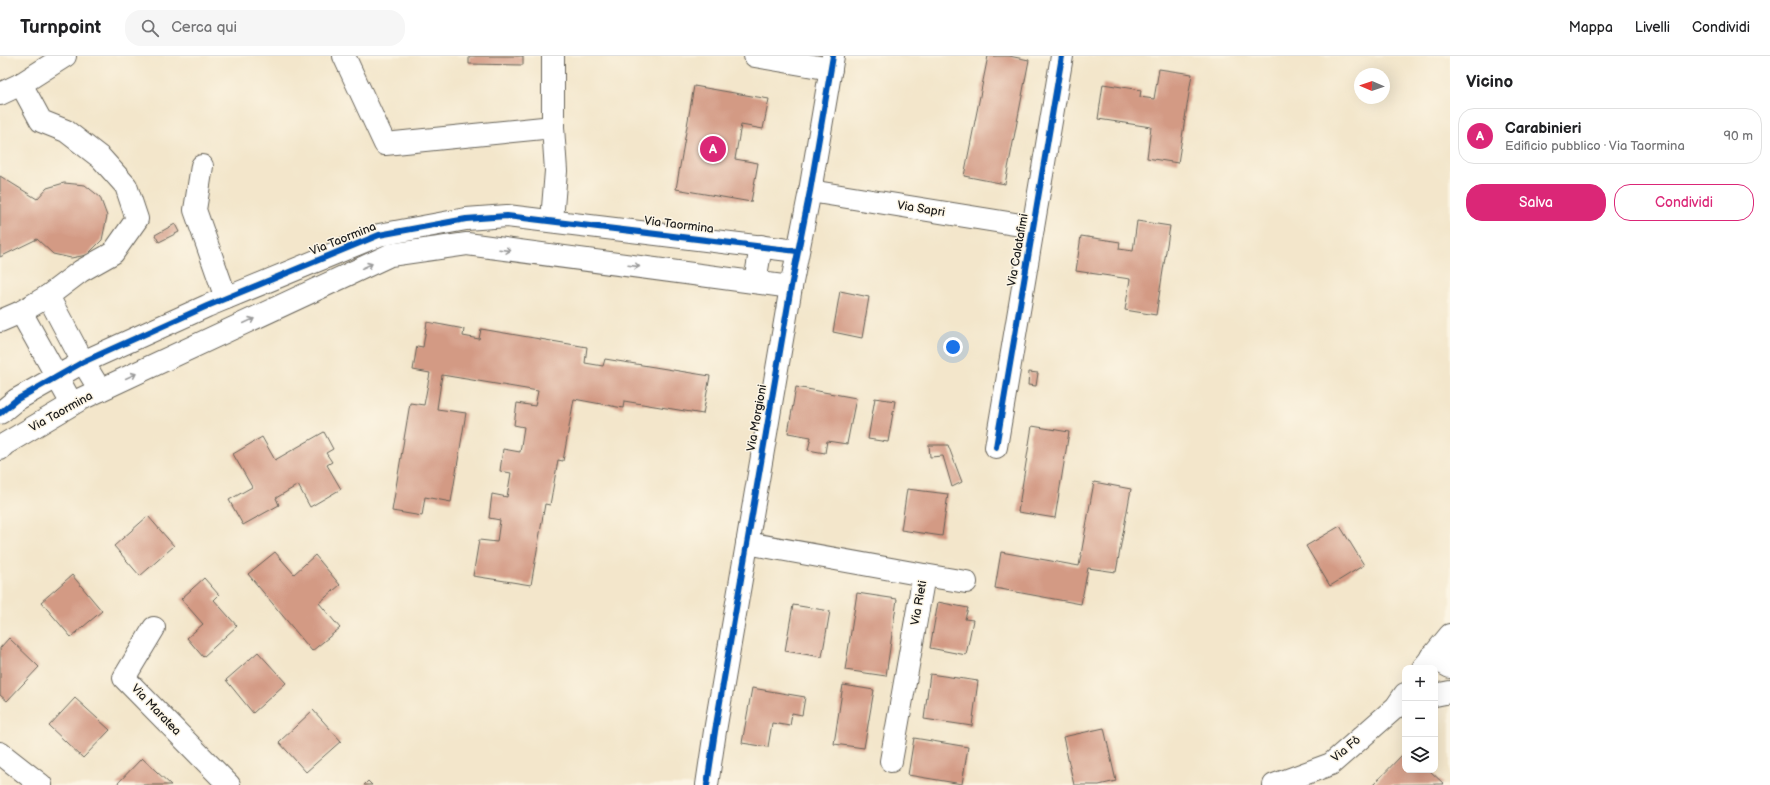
<!DOCTYPE html>
<html lang="it">
<meta charset="utf-8">
<style>
:root{--surface:#fff;--page:#f6f6f6;--text:#202124;--muted:#757577;--line:#e0e0e0;--accent:#db2777}
body{margin:0;font-family:"Balsamiq Sans",sans-serif;background:var(--page);color:var(--text)}
.controls{position:absolute;right:12px;bottom:12px;display:grid;overflow:hidden;border-radius:8px;box-shadow:0 4px 16px #0002}
.controls button{width:36px;height:36px;display:grid;place-items:center;padding:0;border:0;border-bottom:1px solid var(--line);background:var(--surface);color:var(--text);font:20px sans-serif}
.compass{position:absolute;left:1354px;top:12px;width:36px;height:36px;border-radius:50%;background:var(--surface);box-shadow:0 4px 16px #0002;rotate:272deg}
.you{position:absolute;left:953px;top:291px;width:14px;height:14px;margin:-10px;border:3px solid #fff;border-radius:50%;background:#1a73e8;box-shadow:0 0 0 6px #1a73e833}
.badge{display:grid;place-items:center;width:26px;height:26px;border-radius:50%;background:var(--accent);color:#fff;font-size:13px;font-weight:700}
.pin{position:absolute;translate:-50% -50%;border:2px solid #fff;box-shadow:0 1px 4px #0006}
.list{margin:0;padding:0;list-style:none}
h2{display:flex;justify-content:space-between;align-items:center;height:52px;margin:0;padding:0 16px;font-size:17px}
h2 small{font-size:13px;font-weight:400;color:var(--muted)}
.list li{display:grid;grid-template-columns:26px 1fr auto;gap:12px;align-items:center;box-sizing:border-box;height:56px;margin:0 8px 8px;padding:0 8px;border:1px solid var(--line);border-radius:16px}
.list b{display:block;font-size:15px;white-space:nowrap}
.list p{margin:0;font-size:13px;white-space:nowrap;color:var(--muted)}
.list em{font-size:13px;font-style:normal;color:var(--muted)}
.actions{display:flex;gap:8px;padding:12px 16px}
.actions a{flex:1;padding:9px 0;border:1px solid var(--accent);border-radius:16px;text-align:center;font-size:14px;color:var(--accent)}
.actions .main{background:var(--accent);color:#fff}
.icon{flex:none;width:22px;height:22px;fill:none;stroke:currentColor;stroke-width:2;stroke-linecap:round;stroke-linejoin:round}
.map{position:relative;flex:none;width:1450px;height:729px;overflow:hidden}
header{display:flex;align-items:center;gap:24px;box-sizing:border-box;height:56px;padding:0 20px;background:var(--surface);border-bottom:1px solid var(--line)}
header strong{font-size:19px}
nav{display:flex;gap:22px;margin-inline-start:auto;font-size:14px}
.search{width:280px;height:36px;background:var(--page);display:flex;align-items:center;gap:10px;box-sizing:border-box;padding:0 14px;border-radius:16px;color:var(--muted);font-size:15px}
main{display:flex}
aside{flex:1;background:var(--surface)}
.map>svg:first-child{display:block}
.building{fill:#d39a84}
.lines{fill:none;stroke-linecap:round;stroke-linejoin:round}
.minor-casing{stroke:#676359;stroke-width:24}
.minor{stroke:#fff;stroke-width:22}
.cycleway-casing{stroke:#fcf5e5;stroke-width:8}
.cycleway{stroke:#0057b8;stroke-width:6}
.oneway{stroke:#999}
.labels{text-anchor:middle;dominant-baseline:central;stroke-width:3;stroke-linejoin:round;paint-order:stroke}
.street-label{font-size:12px;fill:#1c1c1c;stroke:#fcf5e5}
</style>
<header>
<strong>Turnpoint</strong>
<div class="search"><svg class="icon" aria-label="search" viewBox="0 0 24 24"><circle cx="10" cy="10" r="6"/><path d="M15 15l6 6"/></svg>Cerca qui</div>
<nav><a>Mappa</a><a>Livelli</a><a>Condividi</a></nav>
</header>
<main>
<div class="map">
<svg width="1450" height="729" viewBox="0 0 1450 729">
<rect width="100%" height="100%" fill="#fcf5e5"/>
<filter id="ink" filterUnits="userSpaceOnUse"><feTurbulence type="fractalNoise" baseFrequency=".025" numOctaves="2"/><feDisplacementMap in="SourceGraphic" scale="8" xChannelSelector="R" yChannelSelector="G"/><feConvolveMatrix kernelMatrix="1 2 1 2 8 2 1 2 1" color-interpolation-filters="sRGB"/></filter>
<filter id="wash" filterUnits="userSpaceOnUse"><feTurbulence type="fractalNoise" baseFrequency=".012" numOctaves="4" result="noise"/><feDisplacementMap in="SourceGraphic" scale="16" xChannelSelector="R" yChannelSelector="G"/><feGaussianBlur stdDeviation="0.9" result="paint"/><feColorMatrix in="noise" values="0 0 0 0 0 0 0 0 0 0 0 0 0 0 0 0 0 1.4 0 .05"/><feComposite in="paint" operator="in"/></filter>
<g filter="url(#wash)">
<rect width="100%" height="100%" fill="#f3e6cb"/>
<g id="blocks">
<!-- building -->
<g class="building">
<polygon points="469,0 523,0 523,9 469,8"/>
<polygon points="988,0 1009,0 1029,4 1005,128 964,120"/>
<polygon points="1159,13 1192,18 1178,107 1147,102 1151,71 1098,63 1103,28 1141,34 1140,41 1154,43"/>
<polygon points="694,30 769,43 763,73 741,69 735,103 758,107 751,146 676,133"/>
<polygon points="0,120 37,143 47,132 64,127 85,129 100,141 107,160 102,184 87,199 71,202 53,198 37,183 0,201"/>
<polygon points="1137,165 1170,170 1156,259 1125,254 1130,223 1076,215 1081,180 1120,186 1119,193 1133,195"/>
<polygon points="175,168 179,176 159,186 155,179"/>
<polygon points="840,235 869,241 862,282 833,276"/>
<polygon points="427,266 464,273 463,280 479,283 481,273 587,291 585,307 603,310 605,303 710,320 703,358 624,345 623,352 574,343 563,405 558,404 550,449 545,448 531,529 473,520 479,484 497,486 500,464 489,462 492,438 507,441 511,417 500,415 503,393 520,396 524,371 514,369 517,347 535,350 538,335 442,319 437,353 466,357 451,446 425,441 422,460 392,455 410,347 424,349 430,317 413,314 417,290 423,291"/>
<polygon points="1029,316 1038,317 1036,330 1028,329"/>
<polygon points="796,331 856,342 847,388 827,385 825,397 808,394 811,381 788,377"/>
<polygon points="875,342 895,345 888,386 868,383"/>
<polygon points="1032,370 1069,376 1055,462 1018,456"/>
<polygon points="324,376 333,393 326,397 332,406 327,409 341,433 310,451 298,429 276,442 279,449 243,469 229,444 252,431 233,398 262,381 275,404"/>
<polygon points="929,389 948,389 962,426 952,431 943,400 930,401"/>
<polygon points="1094,426 1131,433 1116,516 1088,512 1081,548 995,532 1001,496 1079,510"/>
<polygon points="907,433 948,438 942,480 901,474"/>
<polygon points="148,460 174,490 140,520 114,490"/>
<polygon points="1340,470 1364,509 1330,530 1306,490"/>
<polygon points="275,496 294,518 315,499 340,529 319,547 340,572 312,595 248,518"/>
<polygon points="72,519 102,555 71,581 41,546"/>
<polygon points="204,522 219,539 214,544 237,570 203,601 187,582 203,568 181,543"/>
<polygon points="857,537 897,543 886,620 845,614"/>
<polygon points="938,546 968,552 965,563 973,564 966,599 930,592"/>
<polygon points="793,549 830,555 822,601 785,595"/>
<polygon points="9,582 39,611 7,645 0,639 0,592"/>
<polygon points="258,596 286,627 253,657 226,624"/>
<polygon points="930,618 978,625 972,670 924,663"/>
<polygon points="843,629 874,634 864,692 834,688"/>
<polygon points="752,632 805,641 802,659 792,657 790,670 772,667 768,691 742,687"/>
<polygon points="75,642 110,674 83,702 49,670"/>
<polygon points="313,654 341,685 306,716 279,686"/>
<polygon points="1104,672 1116,725 1099,729 1074,729 1063,681"/>
<polygon points="914,682 968,691 962,728 908,719"/>
<polygon points="1405,696 1405,714 1429,714 1444,728 1373,729"/>
<polygon points="142,702 171,729 116,729"/>
<polygon points="368,725 372,729 364,729"/>
</g>
</g>
</g>
<g filter="url(#ink)">
<use href="#blocks" fill-opacity="0" stroke="#676359" stroke-width="1"/>
<g class="lines">
<defs>
<g id="minor">
<polyline points="344,0 385,88 553,71"/>
<polyline points="755,0 831,13"/>
<polyline points="0,38 21,28 65,0"/>
<polyline points="202,110 195,154 226,242"/>
<polyline points="810,135 1033,171"/>
<polyline points="552,164 556,115 553,71 553,0"/>
<polyline points="755,226 761,190"/>
<polyline points="48,240 83,306 100,334"/>
<polyline points="21,256 72,348"/>
<polyline points="0,265 21,256 48,240 81,215 113,197 137,163 126,130 101,102 66,75 41,65 21,28"/>
<polyline points="0,357 16,344 83,306 207,250 379,179 466,163 507,160 797,195"/>
<polyline points="996,391 1062,0"/>
<polyline points="0,393 5,388 81,343 390,199 467,188 791,231"/>
<polyline points="747,487 924,519 891,705"/>
<polyline points="924,519 966,526"/>
<polyline points="154,572 124,622 229,729"/>
<polyline points="1431,601 1450,611"/>
<polyline points="1423,612 1450,579"/>
<polyline points="1435,639 1450,636"/>
<polyline points="0,697 41,729"/>
<polyline points="707,729 715,675 791,231 810,135 833,0"/>
<polyline points="1274,729 1331,708 1396,651 1405,638"/>
</g>
</defs>
<!-- minor casing -->
<use href="#minor" class="minor-casing"/>
<!-- minor -->
<use href="#minor" class="minor"/>
<defs>
<g id="cycleway">
<polyline points="0,357 16,344 83,306 207,250 379,179 466,163 507,160 797,195"/>
<polyline points="996,391 1062,0"/>
<polyline points="707,729 715,675 791,231 810,135 833,0"/>
</g>
</defs>
<!-- cycleway casing -->
<use href="#cycleway" class="cycleway-casing"/>
<!-- cycleway -->
<use href="#cycleway" class="cycleway"/>
</g>
<!-- one-way arrows -->
<defs><path id="oneway-shaft" d="M-6 0H5M1.5-3L5.5 0L1.5 3" fill="none" stroke-width="1.6" stroke-linecap="round" stroke-linejoin="round"/></defs>
<g class="oneway">
<use href="#oneway-shaft" transform="translate(505 194) rotate(7)"/>
<use href="#oneway-shaft" transform="translate(367 210) rotate(-25)"/>
<use href="#oneway-shaft" transform="translate(634 210) rotate(7)"/>
<use href="#oneway-shaft" transform="translate(249 265) rotate(-25)"/>
<use href="#oneway-shaft" transform="translate(131 320) rotate(-25)"/>
</g>
</g>
<g class="labels">
<!-- street labels -->
<g class="street-label">
<text transform="translate(921 153) rotate(9)">Via Sapri</text>
<text transform="translate(679 169) rotate(7)">Via Taormina</text>
<text transform="translate(343 183) rotate(-22)">Via Taormina</text>
<text transform="translate(1018 194) rotate(-80)">Via Calatafimi</text>
<text transform="translate(61 356) rotate(-29)">Via Taormina</text>
<text transform="translate(757 362) rotate(-80)">Via Morgioni</text>
<text transform="translate(919 547) rotate(-80)">Via Rieti</text>
<text transform="translate(156 654) rotate(46)">Via Maratea</text>
<text transform="translate(1346 693) rotate(-40)">Via Fò</text>
</g>
</g>
</svg>
<div class="controls">
<button>+</button>
<button>−</button>
<button><svg class="icon" aria-label="layers" viewBox="0 0 24 24"><path d="M12 4l9 5-9 5-9-5zM3 14l9 5 9-5"/></svg></button>
</div>
<svg class="compass" viewBox="-18 -18 36 36"><path d="M0-13l5 13h-10z" fill="#e53935"/><path d="M0 13l5-13h-10z" fill="#757577"/></svg>
<div class="you"></div>
<div class="pin badge" style="left:713px;top:93px">A</div>
</div>
<aside>
<h2>Vicino<small></small></h2>
<ul class="list">
<li><span class="badge">A</span><div><b>Carabinieri</b><p>Edificio pubblico · Via Taormina</p></div><em>90 m</em></li>
</ul>
<div class="actions"><a class="main">Salva</a><a>Condividi</a></div>
</aside>
</main>
